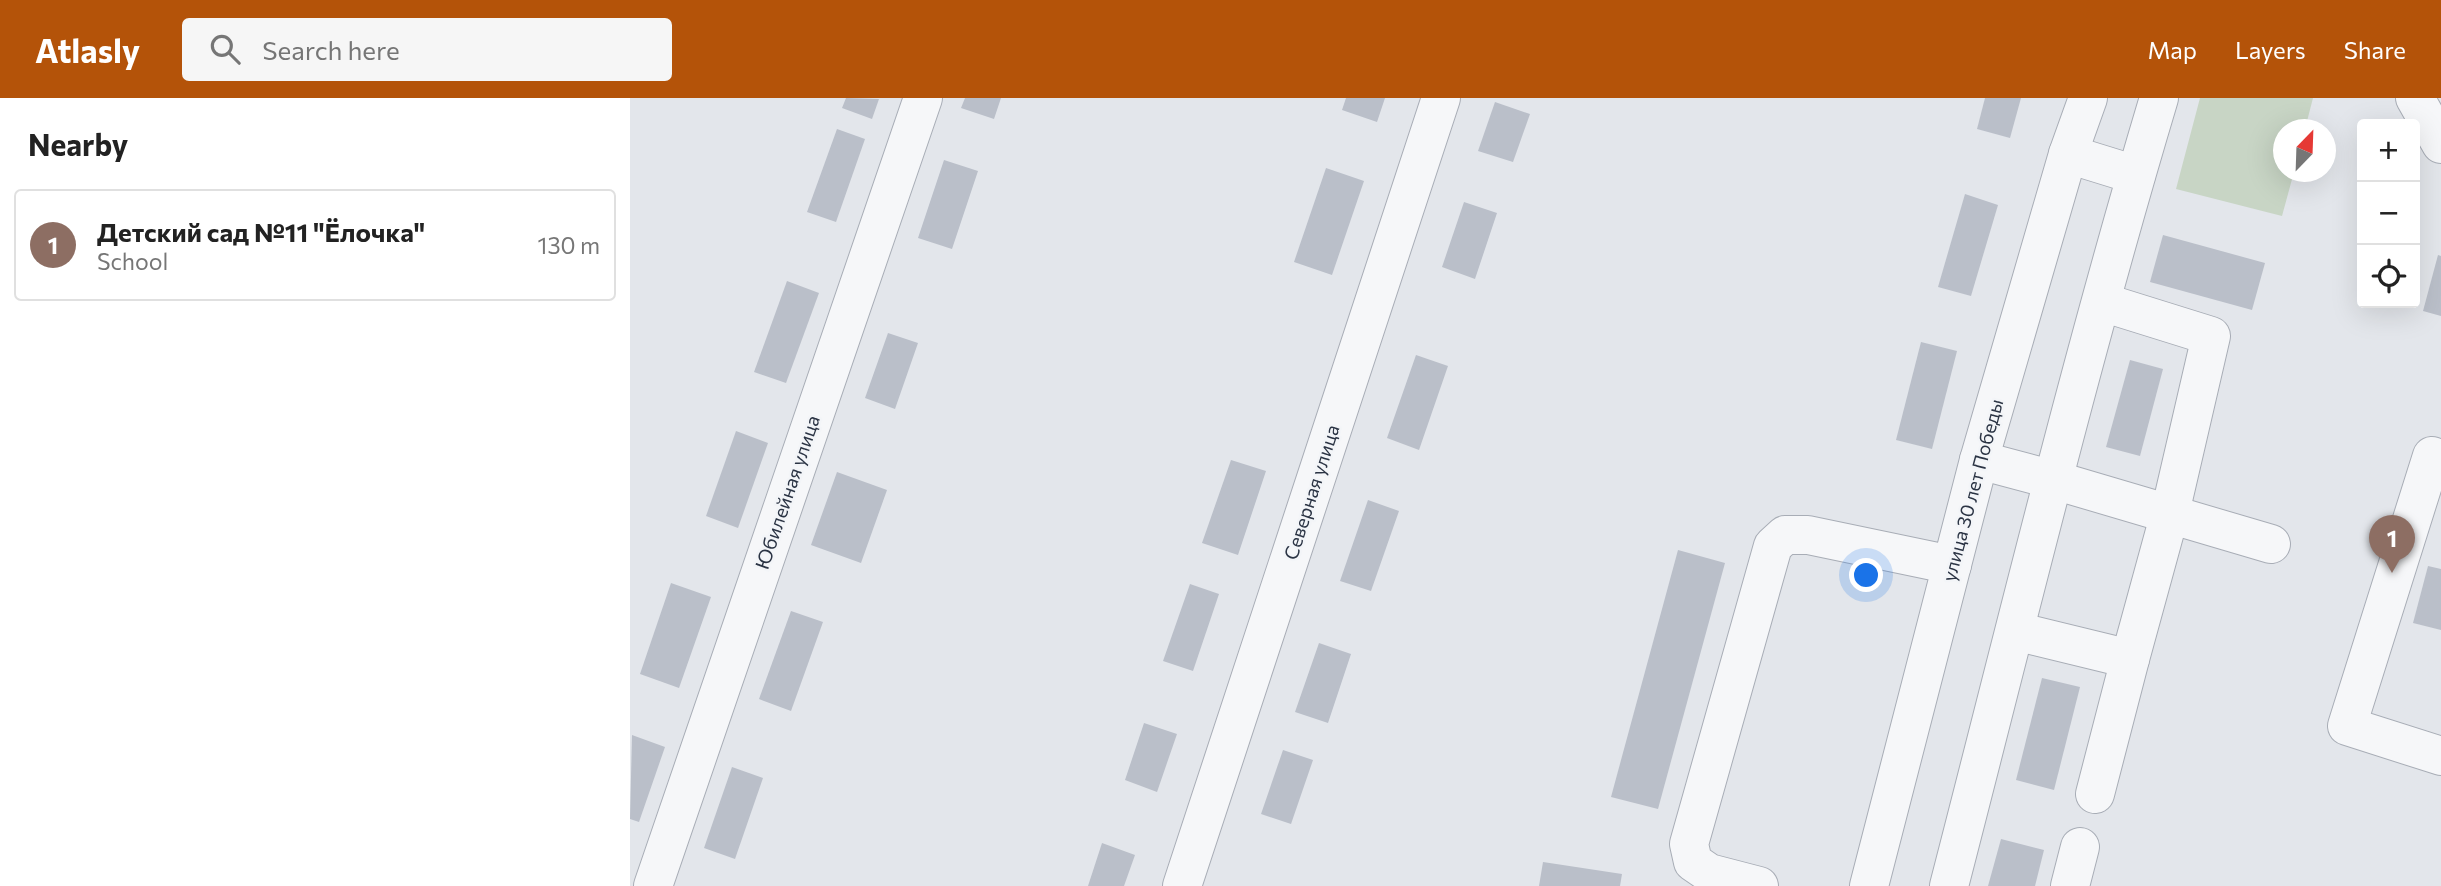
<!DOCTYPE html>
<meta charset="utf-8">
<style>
:root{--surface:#fff;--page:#f6f6f6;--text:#222;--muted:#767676;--line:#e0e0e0;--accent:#b45309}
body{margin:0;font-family:Commissioner,sans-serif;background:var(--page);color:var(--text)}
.controls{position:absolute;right:21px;top:21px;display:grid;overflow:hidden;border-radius:7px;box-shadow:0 7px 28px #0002}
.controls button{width:63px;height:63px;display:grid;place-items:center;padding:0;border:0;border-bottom:2px solid var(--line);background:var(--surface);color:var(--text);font:35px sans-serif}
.compass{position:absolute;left:1643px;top:21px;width:63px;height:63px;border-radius:50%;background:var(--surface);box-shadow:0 7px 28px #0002;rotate:23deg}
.you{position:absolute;left:1237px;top:478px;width:24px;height:24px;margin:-18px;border:5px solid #fff;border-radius:50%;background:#1a73e8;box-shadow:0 0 0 10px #1a73e833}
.badge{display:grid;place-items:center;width:46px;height:46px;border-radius:50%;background:var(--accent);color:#fff;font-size:23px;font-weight:700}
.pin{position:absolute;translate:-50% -58px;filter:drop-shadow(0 2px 4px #0008)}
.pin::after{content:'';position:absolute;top:37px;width:24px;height:21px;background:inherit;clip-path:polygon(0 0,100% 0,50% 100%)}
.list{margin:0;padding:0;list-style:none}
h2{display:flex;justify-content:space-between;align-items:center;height:91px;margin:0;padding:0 28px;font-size:30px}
h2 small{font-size:23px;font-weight:400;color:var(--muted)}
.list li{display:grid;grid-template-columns:46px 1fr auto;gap:21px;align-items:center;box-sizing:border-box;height:112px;margin:0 14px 14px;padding:0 14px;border:2px solid var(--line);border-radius:7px}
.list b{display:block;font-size:26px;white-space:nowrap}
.list p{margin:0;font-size:23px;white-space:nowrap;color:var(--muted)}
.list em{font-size:23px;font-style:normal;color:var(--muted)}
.icon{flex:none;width:38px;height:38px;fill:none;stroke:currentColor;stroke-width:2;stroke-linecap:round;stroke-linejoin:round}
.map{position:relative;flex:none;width:1811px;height:788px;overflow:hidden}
header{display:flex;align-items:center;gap:42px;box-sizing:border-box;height:98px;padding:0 35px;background:var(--accent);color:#fff}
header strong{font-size:33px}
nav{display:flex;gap:38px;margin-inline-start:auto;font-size:24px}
.search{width:490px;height:63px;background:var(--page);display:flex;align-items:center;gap:18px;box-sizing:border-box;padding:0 24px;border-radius:7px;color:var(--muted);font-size:26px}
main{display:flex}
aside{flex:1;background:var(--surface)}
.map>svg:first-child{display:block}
.green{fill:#c8d5c5}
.building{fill:#babfc9}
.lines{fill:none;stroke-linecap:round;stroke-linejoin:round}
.minor-casing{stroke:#a8adb6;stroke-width:40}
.minor{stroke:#f6f7f9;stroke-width:38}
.labels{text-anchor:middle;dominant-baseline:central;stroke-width:5;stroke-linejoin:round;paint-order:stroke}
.street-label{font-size:19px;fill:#2b3444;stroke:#f3f5f8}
</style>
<header>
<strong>Atlasly</strong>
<div class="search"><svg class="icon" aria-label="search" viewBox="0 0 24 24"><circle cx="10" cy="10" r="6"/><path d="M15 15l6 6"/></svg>Search here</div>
<nav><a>Map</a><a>Layers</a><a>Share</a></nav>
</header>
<main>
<aside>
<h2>Nearby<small></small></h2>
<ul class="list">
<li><span class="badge" style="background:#8d6e63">1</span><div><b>Детский сад №11 &quot;Ёлочка&quot;</b><p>School</p></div><em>130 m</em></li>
</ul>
</aside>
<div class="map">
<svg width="1811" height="788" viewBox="0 0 1811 788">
<rect width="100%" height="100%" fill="#e3e6eb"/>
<!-- green -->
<polygon class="green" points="1570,0 1683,0 1675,31 1654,32 1654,74 1664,74 1652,118 1546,91"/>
<!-- building -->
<g class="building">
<polygon points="216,0 249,1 242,21 212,10"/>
<polygon points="335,0 371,0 364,21 331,10"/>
<polygon points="716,0 755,0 747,24 712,12"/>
<polygon points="1355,0 1391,0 1380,40 1347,31"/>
<polygon points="865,4 900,16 883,64 848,53"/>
<polygon points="207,31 235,41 206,124 177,114"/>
<polygon points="314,62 348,73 322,151 288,140"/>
<polygon points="696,70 734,83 702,177 664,164"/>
<polygon points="1335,96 1368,107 1341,198 1308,189"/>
<polygon points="834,104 867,115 845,181 812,169"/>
<polygon points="1533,137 1635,165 1622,212 1520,184"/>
<polygon points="1808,157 1811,158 1811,218 1793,213"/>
<polygon points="157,183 189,195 156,285 124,274"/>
<polygon points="258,235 288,245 265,311 235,300"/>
<polygon points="1291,244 1327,253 1302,351 1266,342"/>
<polygon points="786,257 818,268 789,352 757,340"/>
<polygon points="1500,262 1533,271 1510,358 1476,349"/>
<polygon points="106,333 138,345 108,430 76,418"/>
<polygon points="601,362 636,373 608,457 572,445"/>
<polygon points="207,374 257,392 231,465 181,447"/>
<polygon points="738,402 769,413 741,493 710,483"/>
<polygon points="1048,452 1095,465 1028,711 981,699"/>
<polygon points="1798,468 1811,471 1811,532 1783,525"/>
<polygon points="41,485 81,499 49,590 10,576"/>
<polygon points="560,486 589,496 563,573 533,563"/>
<polygon points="161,513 193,524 161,613 129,601"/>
<polygon points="689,545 721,556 698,625 665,614"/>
<polygon points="1412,580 1450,589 1424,692 1386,682"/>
<polygon points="514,625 547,636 527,694 495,682"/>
<polygon points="2,637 35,649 9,724 0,721"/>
<polygon points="653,652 683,662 661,726 631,716"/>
<polygon points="102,669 133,680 105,761 74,750"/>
<polygon points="1371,741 1414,752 1405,788 1358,788"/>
<polygon points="472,745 505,757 494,788 458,788"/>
<polygon points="913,764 992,776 990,788 909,788"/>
</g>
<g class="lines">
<defs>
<g id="minor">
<polyline points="1785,0 1811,46"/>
<polyline points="1438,56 1506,77"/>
<polyline points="1472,204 1581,238 1540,415 1500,561"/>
<polyline points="1811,361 1802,358 1717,628 1811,658"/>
<polyline points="1349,362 1424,382 1641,446"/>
<polyline points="1385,533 1500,561 1465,696"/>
<polyline points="23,788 293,0"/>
<polyline points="552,788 811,0"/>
<polyline points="1129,788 1079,775 1063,764 1059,746 1143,448 1155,437 1178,437 1322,467"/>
<polyline points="1239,788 1349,362 1438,56 1458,0"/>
<path d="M 1319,788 C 1387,525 1451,260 1529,0"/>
<polyline points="1440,788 1450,749"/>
</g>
</defs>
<!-- minor casing -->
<use href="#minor" class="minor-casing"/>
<!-- minor -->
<use href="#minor" class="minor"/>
</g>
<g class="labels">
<!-- street labels -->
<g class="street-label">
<text transform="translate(1342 392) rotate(-75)">улица 30 лет Победы</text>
<text transform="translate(157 394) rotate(-71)">Юбилейная улица</text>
<text transform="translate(681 394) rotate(-72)">Северная улица</text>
</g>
</g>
</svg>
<div class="controls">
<button>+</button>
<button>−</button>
<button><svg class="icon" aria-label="locate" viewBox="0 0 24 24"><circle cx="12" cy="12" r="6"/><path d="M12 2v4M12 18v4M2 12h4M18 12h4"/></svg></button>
</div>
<svg class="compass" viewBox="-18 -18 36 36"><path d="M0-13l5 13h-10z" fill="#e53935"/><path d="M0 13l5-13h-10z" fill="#767676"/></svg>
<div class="you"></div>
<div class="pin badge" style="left:1762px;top:475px;background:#8d6e63">1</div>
</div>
</main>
